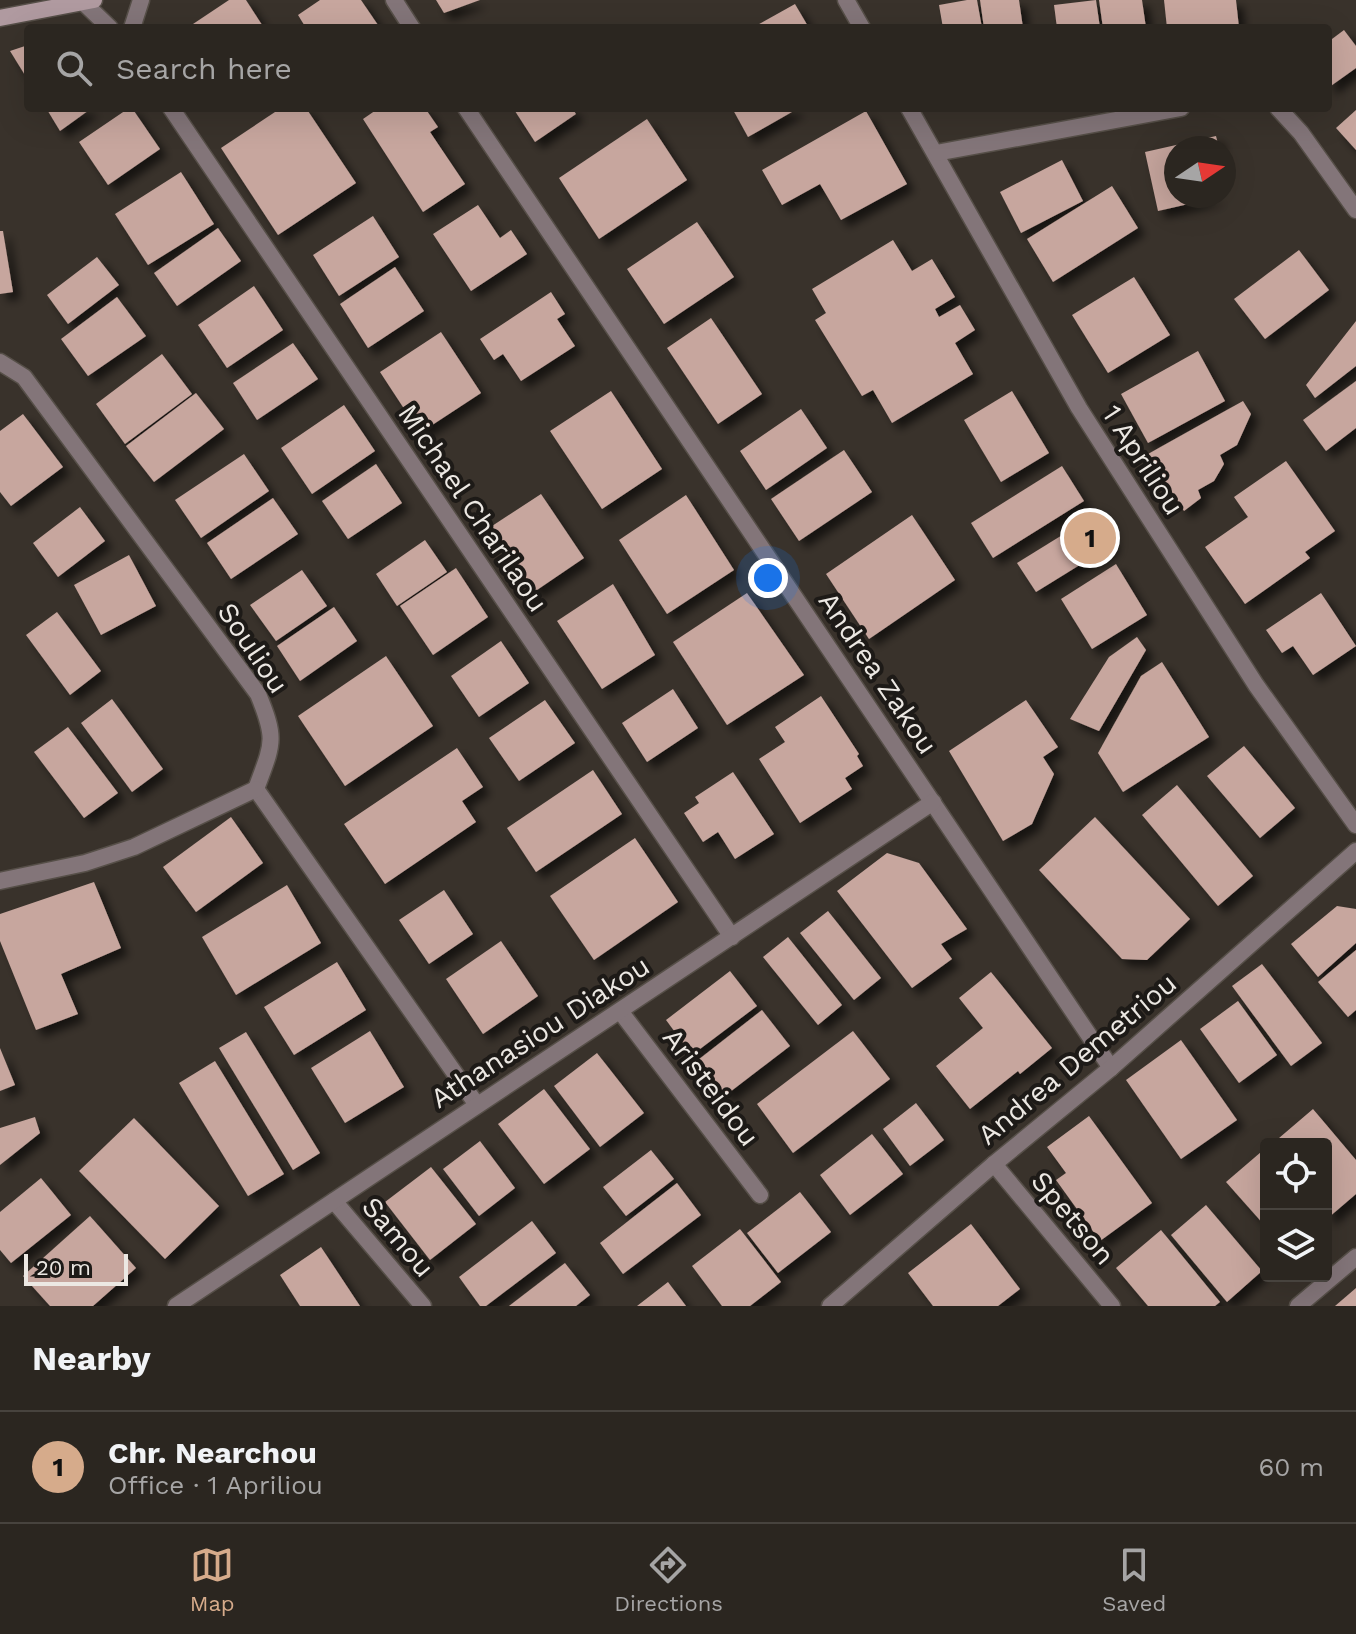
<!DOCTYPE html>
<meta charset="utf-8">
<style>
:root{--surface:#2b2620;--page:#332e29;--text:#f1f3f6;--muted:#a6a5a5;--line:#47433e;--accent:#d6ab8b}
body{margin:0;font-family:"Work Sans",sans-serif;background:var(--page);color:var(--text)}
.controls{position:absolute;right:24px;bottom:24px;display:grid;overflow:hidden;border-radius:8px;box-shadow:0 8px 32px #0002}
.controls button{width:72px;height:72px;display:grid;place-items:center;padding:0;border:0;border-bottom:2px solid var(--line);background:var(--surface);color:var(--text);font:40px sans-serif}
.compass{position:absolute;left:1164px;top:136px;width:72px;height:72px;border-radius:50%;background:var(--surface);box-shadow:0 8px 32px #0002;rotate:77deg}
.scale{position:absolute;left:24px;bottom:20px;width:104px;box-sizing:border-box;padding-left:8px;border:4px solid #ece8e3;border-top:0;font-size:22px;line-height:28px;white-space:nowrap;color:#ece8e3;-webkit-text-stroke:6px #1d1a17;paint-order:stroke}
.you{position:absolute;left:768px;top:578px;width:28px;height:28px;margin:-20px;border:6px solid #fff;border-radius:50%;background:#1a73e8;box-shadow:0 0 0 12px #1a73e833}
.badge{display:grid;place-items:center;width:52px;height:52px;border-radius:50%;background:var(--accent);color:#111;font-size:26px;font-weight:700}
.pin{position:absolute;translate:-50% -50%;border:4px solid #fff;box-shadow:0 2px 8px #0006}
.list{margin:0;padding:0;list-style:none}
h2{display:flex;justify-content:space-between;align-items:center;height:104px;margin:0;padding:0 32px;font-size:34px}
h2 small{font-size:26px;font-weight:400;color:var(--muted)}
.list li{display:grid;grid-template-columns:52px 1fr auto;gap:24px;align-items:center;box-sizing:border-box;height:112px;padding:0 32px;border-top:2px solid var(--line)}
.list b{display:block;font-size:30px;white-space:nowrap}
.list p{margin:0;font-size:26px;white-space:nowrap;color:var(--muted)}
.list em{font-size:26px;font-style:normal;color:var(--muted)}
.icon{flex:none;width:44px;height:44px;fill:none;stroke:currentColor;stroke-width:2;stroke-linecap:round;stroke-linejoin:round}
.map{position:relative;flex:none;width:1356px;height:1306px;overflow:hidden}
.search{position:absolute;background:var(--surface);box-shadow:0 8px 32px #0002;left:24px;right:24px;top:24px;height:88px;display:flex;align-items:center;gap:20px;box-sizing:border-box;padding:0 28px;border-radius:8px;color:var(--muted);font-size:30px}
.sheet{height:216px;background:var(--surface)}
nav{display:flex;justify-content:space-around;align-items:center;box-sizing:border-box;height:112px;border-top:2px solid var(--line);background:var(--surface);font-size:22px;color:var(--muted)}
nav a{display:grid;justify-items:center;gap:4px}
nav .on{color:var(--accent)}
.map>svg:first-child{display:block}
.building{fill:#c7a69e;filter:url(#shadow)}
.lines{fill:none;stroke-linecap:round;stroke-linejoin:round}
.street-casing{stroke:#564f48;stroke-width:19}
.secondary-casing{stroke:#564f48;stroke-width:19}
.street{stroke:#837579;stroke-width:16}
.secondary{stroke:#b09aa0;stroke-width:16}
.labels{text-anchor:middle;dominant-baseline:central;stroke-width:8;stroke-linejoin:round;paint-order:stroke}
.street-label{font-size:28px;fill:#ece8e3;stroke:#1d1a17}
</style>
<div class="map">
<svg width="1356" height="1306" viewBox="0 0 1356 1306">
<defs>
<filter id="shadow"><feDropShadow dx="7" dy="7" stdDeviation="4" flood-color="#0009"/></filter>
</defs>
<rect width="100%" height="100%" fill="#39322b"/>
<!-- building -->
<g class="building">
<polygon points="229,0 246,0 264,28 187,28"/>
<polygon points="320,0 361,0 380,28 306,28 298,15"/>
<polygon points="436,0 480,0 444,13"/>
<polygon points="967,0 977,0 982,28 943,28 939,5"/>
<polygon points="980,0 1019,0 1023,28 984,28"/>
<polygon points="1096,0 1100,28 1057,28 1054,5"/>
<polygon points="1099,0 1142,0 1146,28 1103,28"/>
<polygon points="1164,0 1236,0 1239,28 1167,28"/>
<polygon points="795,4 809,28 752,28"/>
<polygon points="1344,30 1356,46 1356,68 1328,88 1328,42"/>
<polygon points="28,45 28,80 10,51"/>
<polygon points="46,108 92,108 60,131"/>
<polygon points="129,108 132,108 160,149 108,185 79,142"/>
<polygon points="281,108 306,108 356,183 278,235 221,148"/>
<polygon points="379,108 425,108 438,127 430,132 465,184 423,212 363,119"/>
<polygon points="513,108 572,108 576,114 535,142"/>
<polygon points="732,108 799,108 748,137"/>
<polygon points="1356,110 1356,150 1336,128"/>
<polygon points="866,111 907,184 841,220 820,184 782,205 762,170"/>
<polygon points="647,119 687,180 599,239 559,178"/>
<polygon points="1216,136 1219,148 1176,148 1176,196 1219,197 1158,211 1145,152"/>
<polygon points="1062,160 1083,201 1021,233 1000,192"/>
<polygon points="181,172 214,224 148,265 115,214"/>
<polygon points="1112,186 1138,228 1053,282 1027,239"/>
<polygon points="478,205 500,238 511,230 527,254 471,291 433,234"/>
<polygon points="373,216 399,257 339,296 313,255"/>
<polygon points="697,222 734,277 664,324 627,269"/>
<polygon points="218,228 241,261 177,306 154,273"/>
<polygon points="0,231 3,231 13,292 0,294"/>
<polygon points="893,240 912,271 932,259 955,297 935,309 939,317 960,305 975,330 955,343 973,374 892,423 873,390 862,396 815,320 826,313 812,289"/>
<polygon points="1299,250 1329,290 1265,339 1234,299"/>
<polygon points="97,257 119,285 68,324 47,295"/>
<polygon points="395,267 424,311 368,348 340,304"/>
<polygon points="1134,277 1170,335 1108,373 1072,315"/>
<polygon points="254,286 283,330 227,368 198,325"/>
<polygon points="551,292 565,314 557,319 575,346 521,381 503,354 494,360 480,339"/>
<polygon points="117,297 146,336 88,376 61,339"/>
<polygon points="711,318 762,394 718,424 667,348"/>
<polygon points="1356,321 1356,366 1315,398 1306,385"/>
<polygon points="441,332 481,393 420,433 380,372"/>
<polygon points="293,343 318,379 257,420 233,383"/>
<polygon points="1198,351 1225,401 1148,443 1121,394"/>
<polygon points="162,354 192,394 125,444 96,404"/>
<polygon points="1356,381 1356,428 1326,451 1303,420"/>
<polygon points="611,391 662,469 602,509 550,431"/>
<polygon points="1012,391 1049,453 1001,482 964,420"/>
<polygon points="196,393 224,429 154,482 126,446"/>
<polygon points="1243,401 1251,414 1237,445 1220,455 1224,464 1214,481 1198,490 1201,498 1184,511 1148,454"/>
<polygon points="344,405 375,451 312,494 281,448"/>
<polygon points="801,409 827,448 766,490 740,451"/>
<polygon points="23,414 63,467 11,506 0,492 0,431"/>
<polygon points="844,450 872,492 799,541 771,499"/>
<polygon points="244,454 269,491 201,538 175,500"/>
<polygon points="1286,461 1335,531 1305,552 1310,558 1245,604 1205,547 1248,517 1234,497"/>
<polygon points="376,464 402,503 348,539 322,501"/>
<polygon points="1062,466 1084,501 993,558 971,523"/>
<polygon points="541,494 584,558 534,592 492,526"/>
<polygon points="686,495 734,570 667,614 619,540"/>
<polygon points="273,498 298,534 231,579 207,543"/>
<polygon points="80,507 105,541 58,577 33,543"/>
<polygon points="912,515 955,580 869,639 826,574"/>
<polygon points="1093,516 1112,545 1036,592 1017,563"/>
<polygon points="425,540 447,572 397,606 376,574"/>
<polygon points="129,555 156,606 101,635 74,585"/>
<polygon points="1116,564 1147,615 1092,649 1061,599"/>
<polygon points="456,568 488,617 433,655 400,606"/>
<polygon points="302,570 327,606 276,641 250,605"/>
<polygon points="613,584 655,655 602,689 557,621"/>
<polygon points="747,593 804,675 727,725 673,642"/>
<polygon points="1321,593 1356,646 1313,675 1293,646 1282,653 1266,630"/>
<polygon points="334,607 357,641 300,681 277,646"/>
<polygon points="57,612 101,671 70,695 26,635"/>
<polygon points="1137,637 1146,650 1099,731 1070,719 1109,657"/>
<polygon points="501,641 529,683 479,717 451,676"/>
<polygon points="386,656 433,726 345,786 298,716"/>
<polygon points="1162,662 1209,737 1123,792 1098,753 1141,676"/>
<polygon points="673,689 698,728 647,762 622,723"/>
<polygon points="821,696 859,754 857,756 863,766 845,778 852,789 800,823 759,759 785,742 775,727"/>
<polygon points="112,699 163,769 132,792 81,723"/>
<polygon points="545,700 575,743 519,781 489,738"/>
<polygon points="1026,700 1058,747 1043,757 1054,774 1032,824 1003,841 949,751"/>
<polygon points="68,727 118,793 84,818 34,752"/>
<polygon points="1244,746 1295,808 1260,838 1207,776"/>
<polygon points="457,748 483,787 462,801 476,822 385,884 344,824"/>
<polygon points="593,770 622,814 536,872 507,828"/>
<polygon points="733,772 774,834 735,859 718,832 703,842 684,813 699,803 695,797"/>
<polygon points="1177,785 1253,876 1218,906 1142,815"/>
<polygon points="231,817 263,863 196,912 163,867"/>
<polygon points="1095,817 1190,919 1147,960 1122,959 1039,870"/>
<polygon points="635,838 678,902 594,960 550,896"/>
<polygon points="887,853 919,863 967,929 941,944 952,959 912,988 837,891"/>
<polygon points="94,882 121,948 61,974 78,1014 36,1030 0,941 0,914"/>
<polygon points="287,885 321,943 236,995 202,937"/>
<polygon points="444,890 473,934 429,964 399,920"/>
<polygon points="1337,906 1356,909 1356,943 1318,977 1291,944"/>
<polygon points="828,911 881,978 854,1000 800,933"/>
<polygon points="788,937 842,1005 818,1025 763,957"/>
<polygon points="501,941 538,996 483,1034 446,979"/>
<polygon points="1356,950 1356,1010 1348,1017 1318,982"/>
<polygon points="337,962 366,1010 294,1055 264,1007"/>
<polygon points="1262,964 1322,1043 1291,1066 1232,986"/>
<polygon points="730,971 757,1006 692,1055 666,1020"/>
<polygon points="991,972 1052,1048 1020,1074 1018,1071 970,1109 936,1066 983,1028 959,998"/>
<polygon points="1238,1001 1277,1055 1239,1083 1200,1029"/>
<polygon points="762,1010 790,1046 726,1095 698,1060"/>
<polygon points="370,1031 404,1087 345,1123 311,1068"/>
<polygon points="853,1031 890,1079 793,1153 757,1104"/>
<polygon points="246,1032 320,1153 293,1170 219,1048"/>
<polygon points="1181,1040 1237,1120 1181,1159 1126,1080"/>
<polygon points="0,1048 15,1085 0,1091"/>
<polygon points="597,1053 644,1113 600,1147 554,1086"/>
<polygon points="215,1061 284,1174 248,1196 179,1083"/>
<polygon points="544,1089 590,1149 544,1184 498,1124"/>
<polygon points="916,1103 944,1140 910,1166 883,1129"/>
<polygon points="1313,1109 1356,1160 1356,1194 1328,1218 1326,1215 1326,1144 1272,1144"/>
<polygon points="1089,1116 1152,1203 1100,1241 1056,1180 1066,1173 1047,1147"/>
<polygon points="35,1117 40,1133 0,1165 0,1128"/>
<polygon points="134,1118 219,1206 165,1259 79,1171"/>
<polygon points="872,1134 903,1174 850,1215 820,1175"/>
<polygon points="480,1141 515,1188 479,1216 443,1169"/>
<polygon points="651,1150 674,1179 626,1216 603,1187"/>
<polygon points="1261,1152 1266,1158 1266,1227 1226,1182"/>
<polygon points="431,1167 476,1224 430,1260 385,1202"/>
<polygon points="41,1178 71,1215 11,1263 0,1250 0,1212"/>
<polygon points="677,1183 701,1215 623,1274 600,1243"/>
<polygon points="800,1192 831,1232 778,1273 747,1233"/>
<polygon points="1206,1205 1262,1271 1227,1302 1171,1235"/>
<polygon points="90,1216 136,1268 93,1306 50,1306 23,1276"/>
<polygon points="532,1221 556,1253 486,1306 480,1306 459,1277"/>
<polygon points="971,1224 1020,1289 998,1306 933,1306 908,1273"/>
<polygon points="740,1229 781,1282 750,1306 722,1306 692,1266"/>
<polygon points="1161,1230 1220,1302 1215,1306 1148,1306 1116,1268"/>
<polygon points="321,1247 360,1306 300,1306 280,1275"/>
<polygon points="565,1263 590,1295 576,1306 509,1306"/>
<polygon points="668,1282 686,1306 637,1306"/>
<polygon points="1356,1288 1356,1306 1335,1306"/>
</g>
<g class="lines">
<defs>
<g id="street">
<polyline points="394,0 412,28"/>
<polyline points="846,0 862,28"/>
<polyline points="83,2 110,28"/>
<polyline points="132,28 141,0"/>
<polyline points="171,108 732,937"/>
<polyline points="466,108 1111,1068"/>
<polyline points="909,108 1079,408 1256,685 1356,825"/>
<polyline points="1278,108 1301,133 1356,210"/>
<polyline points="936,153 1181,108"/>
<path d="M 0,362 L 24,377 L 258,694 C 277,740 273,743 256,789 L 477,1105"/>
<polyline points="0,881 85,863 134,847 256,789"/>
<polyline points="620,1011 760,1195"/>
<polyline points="994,1164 1112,1306"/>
<polyline points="334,1201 423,1306"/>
<polyline points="176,1306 933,802"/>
<polyline points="830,1306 994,1164 1111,1068 1356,851"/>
<polyline points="1298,1306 1356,1257"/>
</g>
<polyline id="secondary" points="0,18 94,0"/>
</defs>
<!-- street casing -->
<use href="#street" class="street-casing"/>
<!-- secondary casing -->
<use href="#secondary" class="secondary-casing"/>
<!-- street -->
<use href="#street" class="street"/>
<!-- secondary -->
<use href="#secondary" class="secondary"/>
</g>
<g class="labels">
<!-- street labels -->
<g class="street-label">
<text transform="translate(1143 460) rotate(57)">1 Apriliou</text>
<text transform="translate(473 508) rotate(56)">Michael Charilaou</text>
<text transform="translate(253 648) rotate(56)">Souliou</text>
<text transform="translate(878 673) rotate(56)">Andrea Zakou</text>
<text transform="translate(540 1032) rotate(-33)">Athanasiou Diakou</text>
<text transform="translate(1077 1059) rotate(-40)">Andrea Demetriou</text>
<text transform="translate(711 1087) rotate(53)">Aristeidou</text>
<text transform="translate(1073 1218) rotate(50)">Spetson</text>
<text transform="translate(398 1237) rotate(50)">Samou</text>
</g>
</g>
</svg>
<div class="controls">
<button><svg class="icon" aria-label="locate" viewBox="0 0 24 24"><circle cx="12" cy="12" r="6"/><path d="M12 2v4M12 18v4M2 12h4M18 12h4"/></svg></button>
<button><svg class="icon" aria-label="layers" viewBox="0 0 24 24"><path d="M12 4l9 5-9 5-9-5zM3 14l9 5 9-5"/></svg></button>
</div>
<svg class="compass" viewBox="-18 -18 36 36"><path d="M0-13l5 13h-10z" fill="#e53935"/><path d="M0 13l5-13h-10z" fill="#a6a5a5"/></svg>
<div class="scale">20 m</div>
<div class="you"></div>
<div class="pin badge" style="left:1090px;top:538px">1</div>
<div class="search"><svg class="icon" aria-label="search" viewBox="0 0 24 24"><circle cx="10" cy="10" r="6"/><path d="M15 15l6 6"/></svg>Search here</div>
</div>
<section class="sheet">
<h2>Nearby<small></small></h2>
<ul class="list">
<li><span class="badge">1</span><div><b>Chr. Nearchou</b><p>Office · 1 Apriliou</p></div><em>60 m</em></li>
</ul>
</section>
<nav>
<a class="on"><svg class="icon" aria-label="map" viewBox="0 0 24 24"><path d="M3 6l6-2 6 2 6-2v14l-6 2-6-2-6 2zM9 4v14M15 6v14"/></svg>Map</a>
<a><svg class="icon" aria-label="directions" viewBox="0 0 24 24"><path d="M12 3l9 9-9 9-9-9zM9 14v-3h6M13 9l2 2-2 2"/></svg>Directions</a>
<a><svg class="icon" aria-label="saved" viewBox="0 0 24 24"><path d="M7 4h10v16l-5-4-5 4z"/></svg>Saved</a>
</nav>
